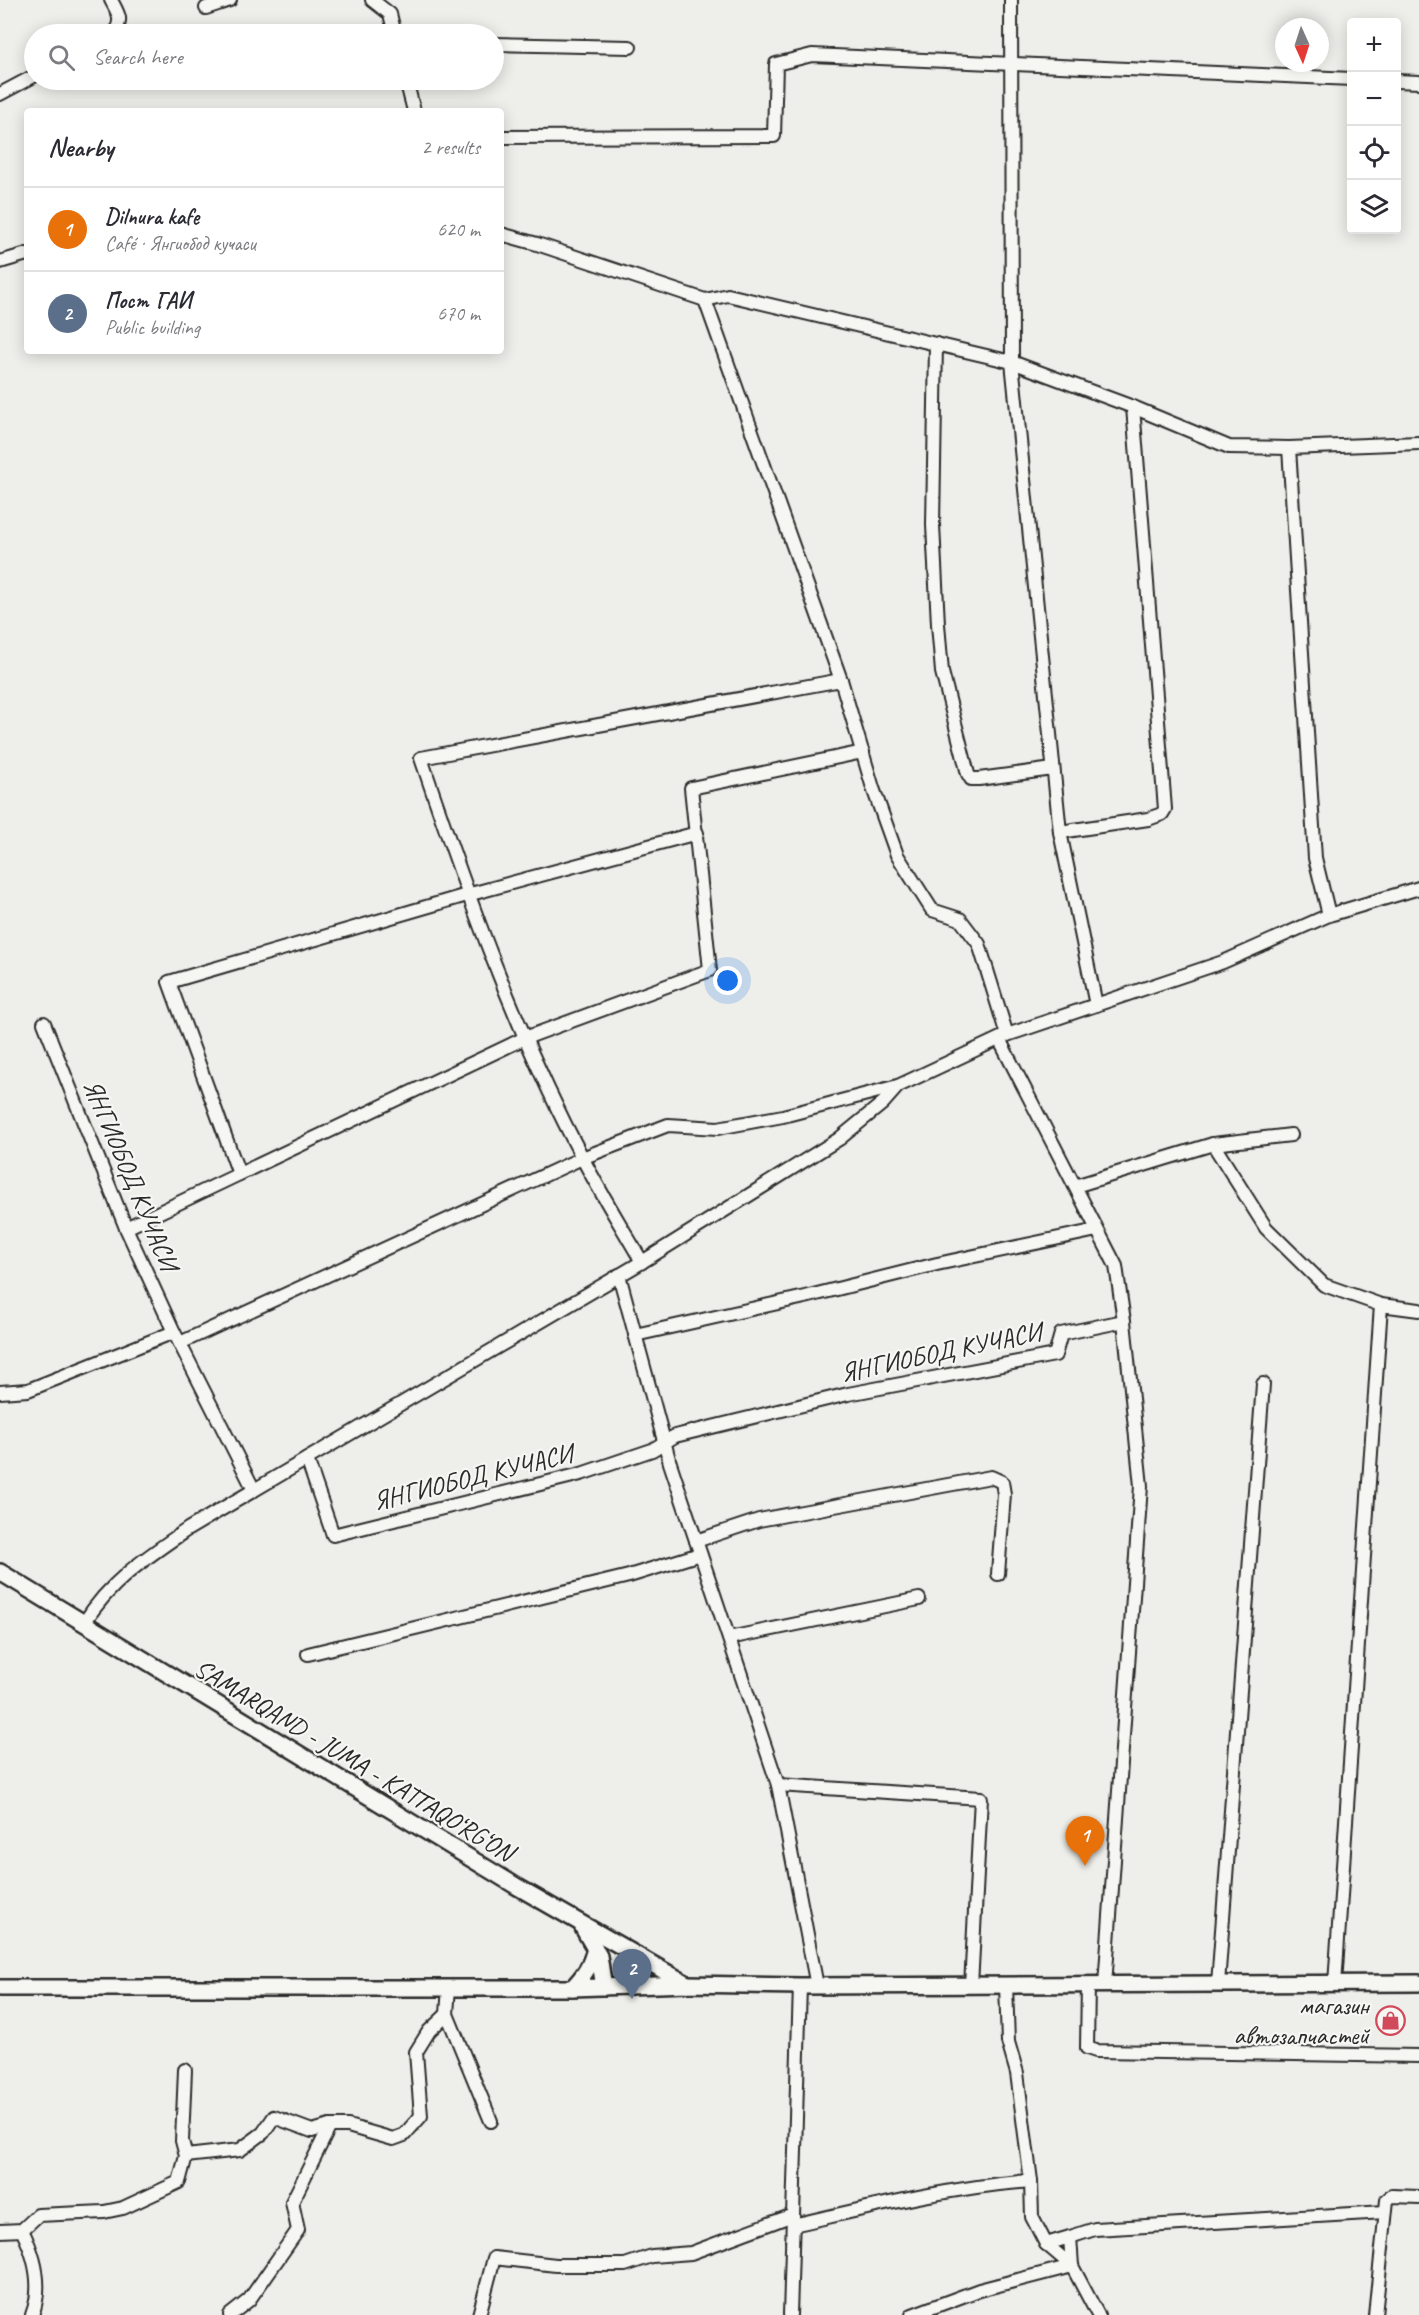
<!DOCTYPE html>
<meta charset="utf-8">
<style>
:root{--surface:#fff;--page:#f7f7f7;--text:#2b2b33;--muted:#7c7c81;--line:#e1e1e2;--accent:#7c3aed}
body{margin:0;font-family:Caveat,sans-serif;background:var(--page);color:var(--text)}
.controls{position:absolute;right:18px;top:18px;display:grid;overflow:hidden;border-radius:6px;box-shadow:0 3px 15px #0003}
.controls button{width:54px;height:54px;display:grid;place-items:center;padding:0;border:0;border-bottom:2px solid var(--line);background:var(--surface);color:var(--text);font:30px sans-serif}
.compass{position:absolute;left:1275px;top:18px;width:54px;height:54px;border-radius:50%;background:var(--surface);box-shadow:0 3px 15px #0003;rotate:177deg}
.you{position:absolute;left:728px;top:981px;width:21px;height:21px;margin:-15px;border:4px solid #fff;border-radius:50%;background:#1a73e8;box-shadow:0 0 0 9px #1a73e833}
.badge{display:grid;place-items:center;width:39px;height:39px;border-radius:50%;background:var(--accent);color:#fff;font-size:20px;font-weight:700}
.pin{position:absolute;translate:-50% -50px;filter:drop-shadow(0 2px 3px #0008)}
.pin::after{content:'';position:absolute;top:32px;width:21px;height:18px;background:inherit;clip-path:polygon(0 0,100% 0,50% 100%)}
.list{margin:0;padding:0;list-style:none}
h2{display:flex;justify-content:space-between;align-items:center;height:78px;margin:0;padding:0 24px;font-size:26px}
h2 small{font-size:20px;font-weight:400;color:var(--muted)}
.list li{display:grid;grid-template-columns:39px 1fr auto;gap:18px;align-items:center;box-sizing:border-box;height:84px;padding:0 24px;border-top:2px solid var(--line)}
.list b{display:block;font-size:22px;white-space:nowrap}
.list p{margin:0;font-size:20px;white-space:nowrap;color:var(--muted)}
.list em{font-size:20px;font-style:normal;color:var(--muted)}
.icon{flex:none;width:33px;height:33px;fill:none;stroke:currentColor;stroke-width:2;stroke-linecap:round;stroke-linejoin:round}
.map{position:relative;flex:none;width:1419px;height:2315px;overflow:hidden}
.search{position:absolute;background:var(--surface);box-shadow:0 3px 15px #0003;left:24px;top:24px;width:480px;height:66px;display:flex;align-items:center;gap:15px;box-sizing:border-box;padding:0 21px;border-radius:33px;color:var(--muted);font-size:22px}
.panel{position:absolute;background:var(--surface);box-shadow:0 3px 15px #0003;left:24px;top:108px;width:480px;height:246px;border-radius:6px}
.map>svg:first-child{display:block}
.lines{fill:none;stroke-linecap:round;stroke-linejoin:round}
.minor-casing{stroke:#2b2b2b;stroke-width:16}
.major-casing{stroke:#2b2b2b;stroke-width:20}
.minor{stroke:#f6f6f2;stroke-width:12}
.major{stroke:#f6f6f2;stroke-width:15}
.labels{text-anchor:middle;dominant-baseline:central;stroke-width:4.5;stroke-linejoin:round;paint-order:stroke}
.street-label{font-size:26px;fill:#2b2b2b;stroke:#f6f6f2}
.poi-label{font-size:26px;fill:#2b2b2b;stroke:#f6f6f2;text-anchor:end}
</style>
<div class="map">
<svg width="1419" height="2315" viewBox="0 0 1419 2315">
<rect width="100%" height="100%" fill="#eeeeea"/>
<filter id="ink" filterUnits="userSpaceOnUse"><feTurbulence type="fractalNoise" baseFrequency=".0167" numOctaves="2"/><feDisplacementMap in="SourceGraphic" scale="12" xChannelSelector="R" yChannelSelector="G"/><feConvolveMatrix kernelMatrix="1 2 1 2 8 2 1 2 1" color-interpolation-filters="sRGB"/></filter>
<g filter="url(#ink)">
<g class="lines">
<defs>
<g id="minor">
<path d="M 111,0 C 119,15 123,19 114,34"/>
<polyline points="372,0 390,14 395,34"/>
<polyline points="1011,0 1012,362 1060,832 1096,1005"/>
<polyline points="206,8 230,0"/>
<polyline points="494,44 630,47"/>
<polyline points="406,80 414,111"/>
<polyline points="1396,81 1419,82"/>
<polyline points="0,94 34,76"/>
<polyline points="501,137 774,136 776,64 812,55 1352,79"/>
<polyline points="501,234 537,244 705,300 728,295 1012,362 1133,407 1229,447 1289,448 1419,443"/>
<polyline points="0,262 27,254"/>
<polyline points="705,300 841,680"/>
<polyline points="936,344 933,525 938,624 942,672 968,774 971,779 979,779 1053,769"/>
<polyline points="1289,448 1315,858 1329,915"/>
<polyline points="1060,832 1148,819 1162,814 1165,809 1133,407"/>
<polyline points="44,1023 126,1228 174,1332 254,1490"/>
<polyline points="999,1039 1116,1266 1124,1321 1141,1486 1105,1985"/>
<polyline points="1213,1144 1291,1135"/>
<polyline points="239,1174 169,982 467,895 697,833"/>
<polyline points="1075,1186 1213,1144 1266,1228 1324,1285 1381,1305 1419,1310"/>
<polyline points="126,1228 525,1038 710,970 691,788 863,752"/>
<path d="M 642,1262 C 622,1227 601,1194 583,1159 C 515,1031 467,894 421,758 L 841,680 L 873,788 L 897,855 L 932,910 L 960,919 L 979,944 L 1007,1035"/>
<polyline points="619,1275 670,1463 778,1785 817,1986"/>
<polyline points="635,1335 805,1297 937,1264 1097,1230"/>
<polyline points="180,1343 582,1158 668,1125 718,1128 783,1116 898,1086"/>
<polyline points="0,1392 28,1390 174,1332"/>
<polyline points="307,1459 333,1535 581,1474 652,1450 675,1436 848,1394 1055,1355 1061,1334 1124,1321"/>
<polyline points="696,1541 759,1520 991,1477 1002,1482 1004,1494 998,1574"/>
<path d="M 84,1623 C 111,1580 147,1557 188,1529 L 642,1262 L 839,1139 L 883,1103 L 898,1086 L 1007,1035 L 1223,962 L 1329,915 L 1419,888"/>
<polyline points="729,1638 919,1599"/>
<polyline points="308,1654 629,1576 700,1554"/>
<polyline points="778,1785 981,1798 971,1986"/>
<polyline points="1218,1984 1263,1384"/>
<polyline points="1335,1984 1381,1305"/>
<polyline points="1006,1985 1008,2042 1017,2073 1031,2181 1032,2217 1046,2244 1072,2266 1098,2315"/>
<polyline points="1088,1985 1087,2048 1096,2051 1419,2056"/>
<polyline points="449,1987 447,2014 491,2121"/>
<polyline points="185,2070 182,2141 186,2156"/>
<path d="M 793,2225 C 872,2207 950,2187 1031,2181"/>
<path d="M 22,2230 C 35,2256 43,2287 32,2315"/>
<polyline points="0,2231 22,2230 38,2215 104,2212 123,2208 179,2182 186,2156 240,2150 263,2133 274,2117 312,2131 330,2126 348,2126 393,2139 404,2135 421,2116 416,2052 429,2031 447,2014"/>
<polyline points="1070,2237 1095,2229 1385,2212"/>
<polyline points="230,2315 249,2300 298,2230 292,2202 330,2126"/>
<polyline points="479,2315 494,2258 556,2265 625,2265 652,2256 691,2253 793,2215"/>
<polyline points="790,2315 800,1986"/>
<polyline points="912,2315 979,2290 1072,2266 1070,2237 1046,2244"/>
<polyline points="1375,2315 1387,2200 1392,2196 1419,2197"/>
</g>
<g id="major">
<polyline points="0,1572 516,1886 687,1984"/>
<polyline points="583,1928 599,1956 604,1987"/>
<polyline points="0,1988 572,1988 687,1984 800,1986 1419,1983"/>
<path d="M 572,1988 C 585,1975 591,1965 595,1948"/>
</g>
</defs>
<!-- minor casing -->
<use href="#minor" class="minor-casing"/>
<!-- major casing -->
<use href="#major" class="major-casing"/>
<!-- minor -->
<use href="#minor" class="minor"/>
<!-- major -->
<use href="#major" class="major"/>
</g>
</g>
<!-- icons -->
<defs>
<symbol id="shop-ring" viewBox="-11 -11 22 22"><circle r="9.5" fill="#f6f6f2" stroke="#d1495b" stroke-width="1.5"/><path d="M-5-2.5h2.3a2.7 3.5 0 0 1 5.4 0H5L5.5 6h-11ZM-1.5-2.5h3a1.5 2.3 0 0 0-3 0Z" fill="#d1495b"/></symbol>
</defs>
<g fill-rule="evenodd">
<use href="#shop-ring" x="1374" y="2004" width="33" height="33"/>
</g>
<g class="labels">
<!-- street labels -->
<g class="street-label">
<text transform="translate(131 1175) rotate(67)">ЯНГИОБОД КУЧАСИ</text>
<text transform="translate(941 1352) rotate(-12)">ЯНГИОБОД КУЧАСИ</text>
<text transform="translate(473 1477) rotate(-14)">ЯНГИОБОД КУЧАСИ</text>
<text transform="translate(354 1760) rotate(31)">SAMARQAND - JUMA - KATTAQO‘RG‘ON</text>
</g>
<!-- poi labels -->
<g class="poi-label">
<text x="1369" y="2005">магазин<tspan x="1369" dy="30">автозапчастей</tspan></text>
</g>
</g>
</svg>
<div class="controls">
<button>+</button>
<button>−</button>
<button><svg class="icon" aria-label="locate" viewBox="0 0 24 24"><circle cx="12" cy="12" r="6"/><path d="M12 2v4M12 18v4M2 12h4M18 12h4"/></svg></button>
<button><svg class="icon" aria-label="layers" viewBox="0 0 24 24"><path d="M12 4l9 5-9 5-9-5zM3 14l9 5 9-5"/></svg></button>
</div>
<svg class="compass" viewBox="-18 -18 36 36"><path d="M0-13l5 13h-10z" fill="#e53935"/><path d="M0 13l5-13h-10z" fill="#7c7c81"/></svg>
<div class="you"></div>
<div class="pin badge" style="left:1085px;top:1866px;background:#e8710a">1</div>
<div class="pin badge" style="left:632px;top:1999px;background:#5c6f8a">2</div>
<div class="search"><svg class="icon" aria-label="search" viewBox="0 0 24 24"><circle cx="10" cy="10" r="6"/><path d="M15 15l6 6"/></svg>Search here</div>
<section class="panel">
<h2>Nearby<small>2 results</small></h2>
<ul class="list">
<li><span class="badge" style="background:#e8710a">1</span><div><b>Dilnura kafe</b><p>Café · Янгиобод кучаси</p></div><em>620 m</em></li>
<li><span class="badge" style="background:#5c6f8a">2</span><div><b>Пост ГАИ</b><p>Public building</p></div><em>670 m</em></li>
</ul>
</section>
</div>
